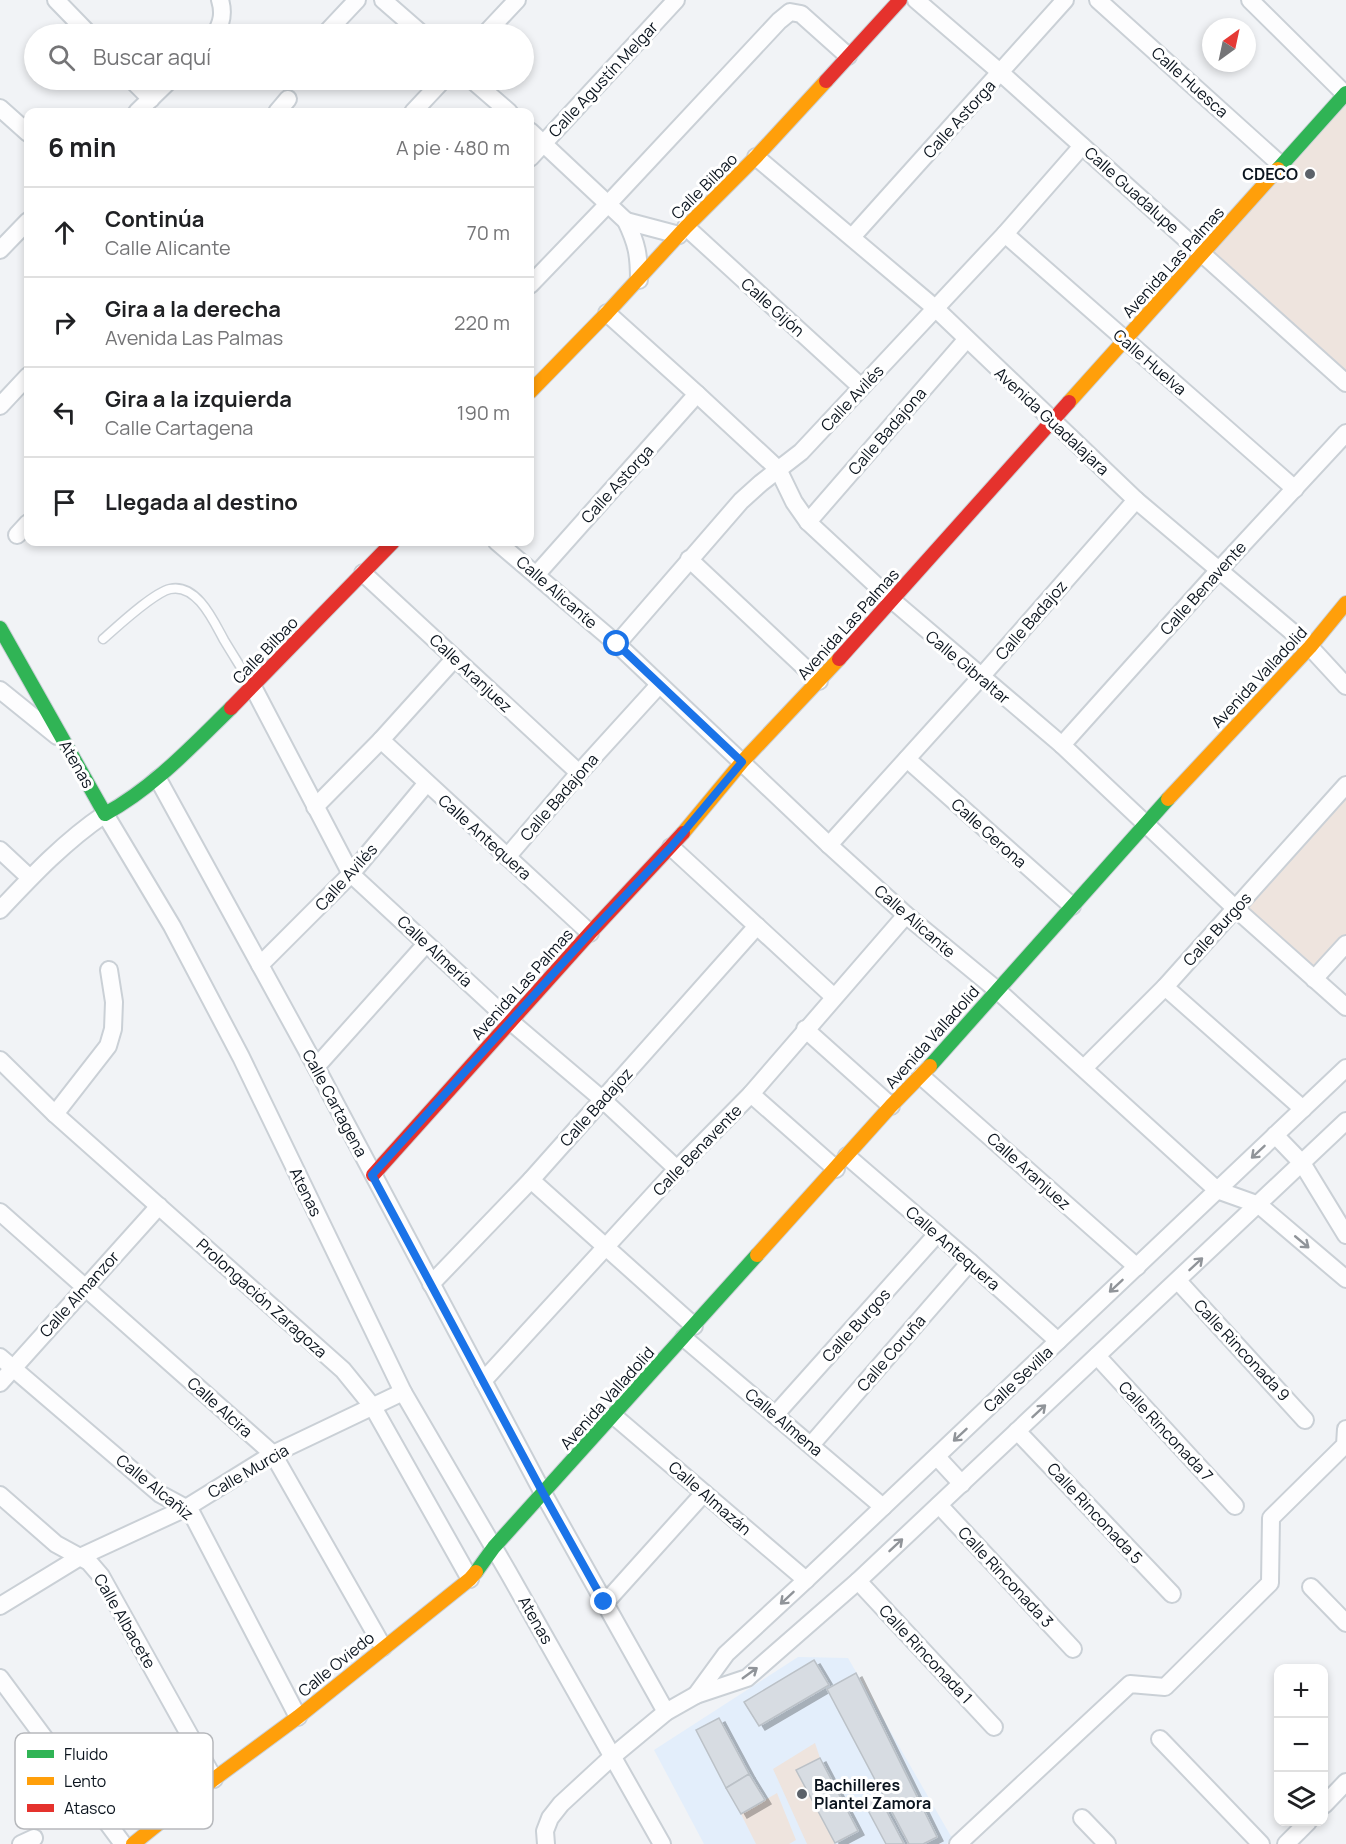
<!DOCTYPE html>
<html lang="es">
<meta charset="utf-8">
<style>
:root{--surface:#fff;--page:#f6f6f6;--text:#202124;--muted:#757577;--line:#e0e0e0}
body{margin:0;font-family:Manrope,sans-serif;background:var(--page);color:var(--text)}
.controls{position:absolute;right:18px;bottom:18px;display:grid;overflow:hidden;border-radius:12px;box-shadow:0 3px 9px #0003}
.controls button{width:54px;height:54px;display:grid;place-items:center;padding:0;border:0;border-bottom:2px solid var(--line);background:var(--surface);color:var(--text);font:30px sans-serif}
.compass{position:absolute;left:1202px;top:18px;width:54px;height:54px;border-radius:50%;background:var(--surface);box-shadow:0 3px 9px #0003;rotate:33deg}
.stop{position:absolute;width:18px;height:18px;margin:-14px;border:4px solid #1a73e8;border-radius:50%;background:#fff}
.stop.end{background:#1a73e8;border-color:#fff;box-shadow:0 2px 6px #0008}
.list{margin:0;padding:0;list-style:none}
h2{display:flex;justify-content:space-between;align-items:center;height:78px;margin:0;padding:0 24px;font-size:26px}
h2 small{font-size:20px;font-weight:400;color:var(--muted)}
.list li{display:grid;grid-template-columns:39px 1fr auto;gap:18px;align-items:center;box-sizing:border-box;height:90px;padding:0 24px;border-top:2px solid var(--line)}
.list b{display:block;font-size:22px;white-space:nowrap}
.list p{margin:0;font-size:20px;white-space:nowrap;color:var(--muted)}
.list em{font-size:20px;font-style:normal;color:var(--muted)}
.icon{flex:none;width:33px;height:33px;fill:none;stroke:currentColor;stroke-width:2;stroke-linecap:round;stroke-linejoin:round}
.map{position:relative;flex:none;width:1346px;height:1844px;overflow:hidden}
.search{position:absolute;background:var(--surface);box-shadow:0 3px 9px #0003;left:24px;top:24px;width:510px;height:66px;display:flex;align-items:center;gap:15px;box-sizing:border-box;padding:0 21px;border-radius:33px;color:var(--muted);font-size:22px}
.panel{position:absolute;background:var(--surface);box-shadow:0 3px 9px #0003;left:24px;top:108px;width:510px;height:438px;border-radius:12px}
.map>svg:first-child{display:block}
.built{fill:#e3eefb}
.green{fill:#eee4de}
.building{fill:#d7dce2;stroke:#bbc1c7;stroke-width:1.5;filter:url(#shadow)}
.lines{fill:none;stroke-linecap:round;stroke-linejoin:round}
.lane-casing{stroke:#cad0d6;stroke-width:11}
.street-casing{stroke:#cad0d6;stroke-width:20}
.fast-casing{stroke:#cad0d6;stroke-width:16}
.slow-casing{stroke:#cad0d6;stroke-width:16}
.jam-casing{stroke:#cad0d6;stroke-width:16}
.lane{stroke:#fdfdfe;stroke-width:8}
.street{stroke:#fdfdfe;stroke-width:16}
.fast{stroke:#30b455;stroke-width:14}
.slow{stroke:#ff9f0a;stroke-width:14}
.jam{stroke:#e5322d;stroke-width:14}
.oneway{stroke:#909499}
.route{stroke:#1a73e8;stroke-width:8}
.poi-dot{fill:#5c626a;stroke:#fff;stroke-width:2}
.labels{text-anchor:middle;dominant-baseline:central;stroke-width:6;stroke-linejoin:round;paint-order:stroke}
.street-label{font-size:16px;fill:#0b141e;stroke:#fff}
.poi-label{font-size:16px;font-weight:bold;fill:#0b141e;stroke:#fff;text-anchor:end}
.key{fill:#fff;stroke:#b6b8bc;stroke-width:1.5}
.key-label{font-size:16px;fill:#0b141e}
</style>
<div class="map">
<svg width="1346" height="1844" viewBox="0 0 1346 1844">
<defs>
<filter id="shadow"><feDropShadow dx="6" dy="4" stdDeviation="0" flood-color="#0004"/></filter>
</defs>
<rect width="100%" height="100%" fill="#f1f3f6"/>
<!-- built -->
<polygon class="built" points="798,1657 848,1658 952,1838 947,1844 704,1844 654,1750"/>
<!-- green -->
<g class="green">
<polygon points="1346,94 1346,386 1203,254"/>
<polygon points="1346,785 1346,944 1314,979 1236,909"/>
<polygon points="815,1743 820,1758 797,1770 835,1843 834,1844 807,1844 773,1769"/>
<polygon points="777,1793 796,1840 789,1844 756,1844 741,1814"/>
</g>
<!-- building -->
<g class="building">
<polygon points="814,1660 829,1685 759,1726 744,1702"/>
<polygon points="856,1673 937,1837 923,1844 909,1844 827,1689"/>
<polygon points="719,1718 749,1774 726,1788 696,1730"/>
<polygon points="820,1758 858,1831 835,1843 796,1770"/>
<polygon points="749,1774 765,1800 741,1814 726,1788"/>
<polygon points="877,1793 904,1844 886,1844 863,1801"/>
</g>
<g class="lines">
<defs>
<path id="lane" d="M 103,639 C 118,626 153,593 170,589 C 197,583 214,622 224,640 C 233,655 242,669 251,684"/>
<g id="street">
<polyline points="56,0 89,34"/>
<polyline points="383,0 422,34"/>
<polyline points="916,0 1001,73 1346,383"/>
<polyline points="1098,0 1281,165"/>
<polyline points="1250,0 1345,94"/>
<path d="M 215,34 C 222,23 224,13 220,0"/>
<polyline points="325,34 357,0"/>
<polyline points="485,34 517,0"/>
<polyline points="132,80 151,99"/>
<polyline points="472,80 509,112"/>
<polyline points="0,108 28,133"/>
<polyline points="137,112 170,80"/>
<polyline points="277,112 288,99"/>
<polyline points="413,112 443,80"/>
<path d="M 530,131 L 626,221 C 637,244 639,255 639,280"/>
<polyline points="756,157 935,308 1136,500 1310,647 1346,686"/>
<polyline points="530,158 676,0"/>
<polyline points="626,221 679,235"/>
<polyline points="686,227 861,387"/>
<polyline points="1005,234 1295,489"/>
<polyline points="852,237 1065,0"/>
<polyline points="0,250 28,221"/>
<polyline points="530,285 608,204 779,21 790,12 801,14 848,56"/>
<polyline points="607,313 697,394 778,469 794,502 808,522 892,600 1062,745 1236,909 1346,1007"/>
<polyline points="0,406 28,376"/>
<polyline points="808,522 966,340"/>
<polyline points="17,535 28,523"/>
<polyline points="497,542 617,644 829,845 906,915 997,990 1217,1190 1259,1205 1346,1279"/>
<polyline points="689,559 819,681"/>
<polyline points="363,573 579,773"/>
<polyline points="536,575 697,394"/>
<polyline points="617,644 741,501 761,483 801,452 1005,234 1082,146"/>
<polyline points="253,687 351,874 510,1021 603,1100 677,1169"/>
<polyline points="0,690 57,736"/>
<polyline points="381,740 590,933"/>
<polyline points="1062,745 1218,571 1346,433"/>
<polyline points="907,759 1072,906"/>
<polyline points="158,779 316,1067 543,1493 666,1712"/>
<polyline points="315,807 381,740 455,658"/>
<polyline points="829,845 980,678 1136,500"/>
<polyline points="671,847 834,997"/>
<polyline points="0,850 30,878"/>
<polyline points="507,857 579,773 659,685"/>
<path d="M 0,910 C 33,875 65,841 105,814 L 172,926 L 241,1057 L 403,1392 L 508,1572 L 662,1844"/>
<polyline points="260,965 351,874 426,784"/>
<polyline points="1314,979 1346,944"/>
<polyline points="1165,987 1303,1109"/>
<polyline points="805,1029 891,1106"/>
<polyline points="0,1060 55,1114 343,1370 373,1407 470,1579"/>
<polyline points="316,1067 426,944"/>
<polyline points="1084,1068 1165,987 1346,785"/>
<polyline points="921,1076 1137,1267"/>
<polyline points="751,1094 836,1169"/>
<polyline points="55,1114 108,1046 113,1029 114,1002 109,970"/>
<polyline points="1275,1135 1302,1163 1346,1235"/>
<polyline points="847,1156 970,1262 1058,1341"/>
<polyline points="531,1180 694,1326"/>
<polyline points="0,1212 273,1454 383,1647"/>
<polyline points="1178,1281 1305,1420"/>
<polyline points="431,1284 531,1180 757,926"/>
<polyline points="684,1338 883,1507"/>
<polyline points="1097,1356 1235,1506"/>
<polyline points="0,1357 160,1494 186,1508 192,1514 298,1717"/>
<polyline points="483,1381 677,1169 751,1094 906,915"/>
<polyline points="0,1383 159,1206"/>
<polyline points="775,1415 937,1234"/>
<polyline points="614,1416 806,1580"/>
<polyline points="1017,1431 1172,1594"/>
<polyline points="811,1445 970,1262"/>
<polyline points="937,1457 962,1484"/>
<polyline points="0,1495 56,1544 89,1562 101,1576 214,1779"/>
<polyline points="939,1505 1073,1649"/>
<polyline points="858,1581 994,1727"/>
<polyline points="1311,1587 1346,1623"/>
<polyline points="605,1603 704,1493"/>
<polyline points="0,1606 80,1557 186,1508 273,1454 403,1392"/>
<polyline points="0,1678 123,1844"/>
<polyline points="696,1695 726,1654 806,1580 1346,1068"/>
<polyline points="1160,1739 1261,1844"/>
<polyline points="1324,1805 1346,1782"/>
<polyline points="1082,1818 1107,1844"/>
<polyline points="21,1844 34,1838"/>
<polyline points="546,1844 545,1831 550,1818 561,1804 613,1756 666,1712 696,1695 747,1678 858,1581 1346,1121"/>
<polyline points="958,1844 1130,1684 1165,1687 1270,1583 1271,1518 1345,1445 1346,1429"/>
<polyline points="1286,1844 1308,1822"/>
</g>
<g id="fast">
<polyline points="1278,169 1346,93"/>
<path d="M 0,628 L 105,814 C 154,787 191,747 231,708"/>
<polyline points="930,1066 1168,799"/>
<polyline points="476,1572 494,1547 757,1255"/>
</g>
<g id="slow">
<polyline points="530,392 607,313 686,227 756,157 826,81"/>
<polyline points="1069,402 1278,169"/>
<polyline points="1168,799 1310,647 1346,603"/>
<polyline points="683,833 742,762 839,659"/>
<polyline points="757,1255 891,1106 930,1066"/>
<polyline points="133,1844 214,1779 298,1717 470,1579 476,1572"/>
</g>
<g id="jam">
<polyline points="826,81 900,0"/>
<polyline points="839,659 1069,402"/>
<polyline points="231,708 393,542"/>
<polyline points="373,1175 590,933 683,833"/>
</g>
</defs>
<!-- lane casing -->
<use href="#lane" class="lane-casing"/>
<!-- street casing -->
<use href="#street" class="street-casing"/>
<!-- fast casing -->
<use href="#fast" class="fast-casing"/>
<!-- slow casing -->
<use href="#slow" class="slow-casing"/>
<!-- jam casing -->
<use href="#jam" class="jam-casing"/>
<!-- lane -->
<use href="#lane" class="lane"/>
<!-- street -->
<use href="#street" class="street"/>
<!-- fast -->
<use href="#fast" class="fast"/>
<!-- slow -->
<use href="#slow" class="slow"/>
<!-- jam -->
<use href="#jam" class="jam"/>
</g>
<!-- one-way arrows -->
<defs><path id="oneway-shaft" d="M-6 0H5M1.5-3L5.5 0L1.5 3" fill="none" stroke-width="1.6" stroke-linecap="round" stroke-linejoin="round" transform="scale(1.5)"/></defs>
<g class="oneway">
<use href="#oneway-shaft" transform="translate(1258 1152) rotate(137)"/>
<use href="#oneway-shaft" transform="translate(1302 1242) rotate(40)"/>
<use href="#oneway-shaft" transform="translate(1196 1264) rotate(-43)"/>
<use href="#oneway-shaft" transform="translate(1116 1286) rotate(137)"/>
<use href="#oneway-shaft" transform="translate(1039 1411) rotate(-43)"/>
<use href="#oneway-shaft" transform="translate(960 1435) rotate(137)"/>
<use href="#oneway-shaft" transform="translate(896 1545) rotate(-43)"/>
<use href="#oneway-shaft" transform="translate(787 1598) rotate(137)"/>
<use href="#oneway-shaft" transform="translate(750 1673) rotate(-36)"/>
</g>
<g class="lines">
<!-- route -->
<polyline class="route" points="604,1602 543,1493 372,1175 590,933 671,847 742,762 617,644"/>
</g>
<!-- markers -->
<g class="poi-dot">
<circle cx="1310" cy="174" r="6"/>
<circle cx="802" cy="1794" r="6"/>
</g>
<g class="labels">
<!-- street labels -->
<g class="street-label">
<text transform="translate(603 79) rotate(-47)">Calle Agustín Melgar</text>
<text transform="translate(1190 82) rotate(42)">Calle Huesca</text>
<text transform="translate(959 119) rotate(-48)">Calle Astorga</text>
<text transform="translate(704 186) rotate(-45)">Calle Bilbao</text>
<text transform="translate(1132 190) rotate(42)">Calle Guadalupe</text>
<text transform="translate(1173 262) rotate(-48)">Avenida Las Palmas</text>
<text transform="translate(773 307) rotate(42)">Calle Gijón</text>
<text transform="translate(1150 362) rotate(41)">Calle Huelva</text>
<text transform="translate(852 398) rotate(-47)">Calle Avilés</text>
<text transform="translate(1052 421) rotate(43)">Avenida Guadalajara</text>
<text transform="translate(887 431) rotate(-49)">Calle Badajona</text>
<text transform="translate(617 484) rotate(-48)">Calle Astorga</text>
<text transform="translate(1203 588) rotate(-48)">Calle Benavente</text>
<text transform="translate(557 592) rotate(41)">Calle Alicante</text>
<text transform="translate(1031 620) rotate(-49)">Calle Badajoz</text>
<text transform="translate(848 624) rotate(-48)">Avenida Las Palmas</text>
<text transform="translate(265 650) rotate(-46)">Calle Bilbao</text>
<text transform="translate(968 667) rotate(40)">Calle Gibraltar</text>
<text transform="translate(471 673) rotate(43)">Calle Aranjuez</text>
<text transform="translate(1259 677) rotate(-47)">Avenida Valladolid</text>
<text transform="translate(77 764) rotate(60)">Atenas</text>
<text transform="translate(559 797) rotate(-49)">Calle Badajona</text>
<text transform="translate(989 833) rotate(42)">Calle Gerona</text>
<text transform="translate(485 837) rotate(42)">Calle Antequera</text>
<text transform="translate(346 877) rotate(-48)">Calle Avilés</text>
<text transform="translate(915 921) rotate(41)">Calle Alicante</text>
<text transform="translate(1217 929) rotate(-48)">Calle Burgos</text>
<text transform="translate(435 951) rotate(43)">Calle Almería</text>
<text transform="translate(522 984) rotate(-48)">Avenida Las Palmas</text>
<text transform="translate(932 1037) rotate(-48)">Avenida Valladolid</text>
<text transform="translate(335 1103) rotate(62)">Calle Cartagena</text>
<text transform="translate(596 1107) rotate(-48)">Calle Badajoz</text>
<text transform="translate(697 1150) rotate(-46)">Calle Benavente</text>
<text transform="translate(1029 1171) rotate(42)">Calle Aranjuez</text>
<text transform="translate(306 1192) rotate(64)">Atenas</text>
<text transform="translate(953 1248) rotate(41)">Calle Antequera</text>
<text transform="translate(79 1294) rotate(-48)">Calle Almanzor</text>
<text transform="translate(262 1298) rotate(42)">Prolongación Zaragoza</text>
<text transform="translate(856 1325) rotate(-48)">Calle Burgos</text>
<text transform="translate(1242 1350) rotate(47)">Calle Rinconada 9</text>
<text transform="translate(891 1353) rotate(-49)">Calle Coruña</text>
<text transform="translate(1018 1379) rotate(-43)">Calle Sevilla</text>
<text transform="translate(607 1398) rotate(-48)">Avenida Valladolid</text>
<text transform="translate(220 1407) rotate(42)">Calle Alcira</text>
<text transform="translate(784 1422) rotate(40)">Calle Almena</text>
<text transform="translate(1166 1431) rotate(47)">Calle Rinconada 7</text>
<text transform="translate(248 1471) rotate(-30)">Calle Murcia</text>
<text transform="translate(155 1487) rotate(39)">Calle Alcañiz</text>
<text transform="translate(710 1498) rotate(41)">Calle Almazán</text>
<text transform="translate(1095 1513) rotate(47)">Calle Rinconada 5</text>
<text transform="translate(1006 1577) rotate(47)">Calle Rinconada 3</text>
<text transform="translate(536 1620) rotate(60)">Atenas</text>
<text transform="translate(125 1621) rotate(60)">Calle Albacete</text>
<text transform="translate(926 1654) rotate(47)">Calle Rinconada 1</text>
<text transform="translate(336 1664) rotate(-39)">Calle Oviedo</text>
</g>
<!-- poi labels -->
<g class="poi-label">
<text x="1298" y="174">CDECO</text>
<text x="814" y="1785" text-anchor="start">Bachilleres<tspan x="814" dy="18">Plantel Zamora</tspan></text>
</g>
</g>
<!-- legend -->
<rect x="15" y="1733" width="198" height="96" rx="9" class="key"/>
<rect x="27" y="1750" width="27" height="8" fill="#30b455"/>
<rect x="27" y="1777" width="27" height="8" fill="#ff9f0a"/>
<rect x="27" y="1804" width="27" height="8" fill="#e5322d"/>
<g class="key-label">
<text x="64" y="1760">Fluido</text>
<text x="64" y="1787">Lento</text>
<text x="64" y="1814">Atasco</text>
</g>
</svg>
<div class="controls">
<button>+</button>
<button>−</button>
<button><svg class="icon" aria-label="layers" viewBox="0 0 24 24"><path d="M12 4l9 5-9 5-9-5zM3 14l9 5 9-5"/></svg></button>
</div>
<svg class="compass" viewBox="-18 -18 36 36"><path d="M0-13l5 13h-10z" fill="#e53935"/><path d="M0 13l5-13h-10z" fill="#757577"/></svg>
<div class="stop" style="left:617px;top:644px"></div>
<div class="stop end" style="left:604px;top:1602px"></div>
<div class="search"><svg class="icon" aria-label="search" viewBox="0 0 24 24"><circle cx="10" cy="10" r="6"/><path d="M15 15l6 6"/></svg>Buscar aquí</div>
<section class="panel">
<h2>6 min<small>A pie · 480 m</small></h2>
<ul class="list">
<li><svg class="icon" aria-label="ahead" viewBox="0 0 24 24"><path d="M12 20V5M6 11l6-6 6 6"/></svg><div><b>Continúa</b><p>Calle Alicante</p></div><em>70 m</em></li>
<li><svg class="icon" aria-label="right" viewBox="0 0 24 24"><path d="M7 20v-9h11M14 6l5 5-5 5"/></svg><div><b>Gira a la derecha</b><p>Avenida Las Palmas</p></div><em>220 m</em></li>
<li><svg class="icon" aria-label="left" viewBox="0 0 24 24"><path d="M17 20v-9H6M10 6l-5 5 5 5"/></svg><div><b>Gira a la izquierda</b><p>Calle Cartagena</p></div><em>190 m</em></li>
<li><svg class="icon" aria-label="arrive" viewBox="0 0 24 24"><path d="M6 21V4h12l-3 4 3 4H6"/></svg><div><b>Llegada al destino</b></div></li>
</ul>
</section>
</div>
